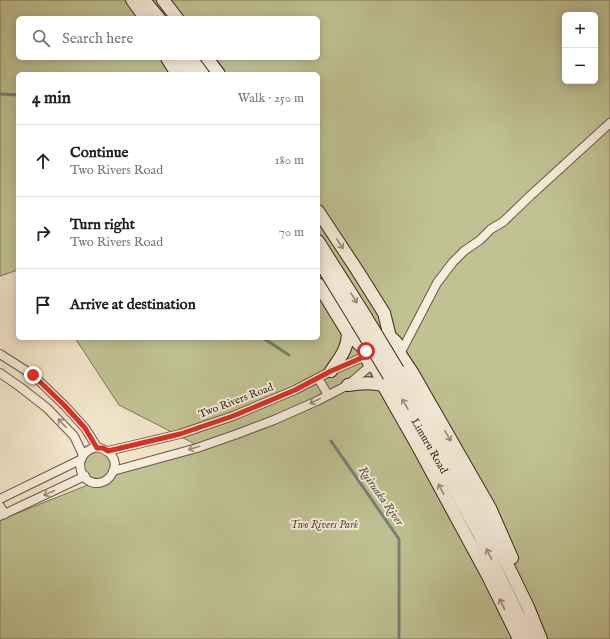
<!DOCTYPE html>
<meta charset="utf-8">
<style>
:root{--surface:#fff;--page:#f2f2f2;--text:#222;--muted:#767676;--line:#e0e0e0}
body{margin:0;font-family:"IM FELL English",serif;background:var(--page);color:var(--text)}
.controls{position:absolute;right:12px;top:12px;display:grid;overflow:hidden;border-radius:6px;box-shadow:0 2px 10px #0003}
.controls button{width:36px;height:36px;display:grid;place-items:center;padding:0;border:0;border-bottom:1px solid var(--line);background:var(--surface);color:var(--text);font:20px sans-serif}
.stop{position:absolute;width:12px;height:12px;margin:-9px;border:3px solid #d93025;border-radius:50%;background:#fff}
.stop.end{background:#d93025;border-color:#fff;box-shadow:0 1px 4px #0008}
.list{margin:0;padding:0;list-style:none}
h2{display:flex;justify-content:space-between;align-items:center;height:52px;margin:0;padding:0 16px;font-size:17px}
h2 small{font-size:13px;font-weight:400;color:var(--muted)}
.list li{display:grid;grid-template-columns:26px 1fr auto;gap:12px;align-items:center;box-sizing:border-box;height:72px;padding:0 16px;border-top:1px solid var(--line)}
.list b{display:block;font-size:15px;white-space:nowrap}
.list p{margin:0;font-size:13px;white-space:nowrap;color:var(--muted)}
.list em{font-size:13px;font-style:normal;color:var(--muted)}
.icon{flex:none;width:22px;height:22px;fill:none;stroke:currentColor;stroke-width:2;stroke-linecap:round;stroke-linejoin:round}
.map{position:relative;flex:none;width:610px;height:639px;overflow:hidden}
.search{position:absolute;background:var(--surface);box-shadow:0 2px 10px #0003;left:16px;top:16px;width:304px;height:44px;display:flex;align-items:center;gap:10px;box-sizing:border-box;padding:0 14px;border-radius:6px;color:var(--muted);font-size:15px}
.panel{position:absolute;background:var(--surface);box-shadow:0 2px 10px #0003;left:16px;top:72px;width:304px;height:268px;border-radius:6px}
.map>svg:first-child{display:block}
.green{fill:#c0c293;stroke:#807455;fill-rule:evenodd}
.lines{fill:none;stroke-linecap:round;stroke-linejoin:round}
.stream{stroke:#768175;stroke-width:3}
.minor-casing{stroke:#6c5544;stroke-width:10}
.secondary-casing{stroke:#3f2517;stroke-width:14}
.minor{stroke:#f6eddc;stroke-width:8}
.secondary{stroke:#f6eddc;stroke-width:12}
.secondary-bridge-casing{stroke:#3f2517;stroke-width:14;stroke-linecap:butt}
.secondary-bridge{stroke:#f6eddc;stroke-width:12}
.oneway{stroke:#9a897a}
.route{stroke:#d93025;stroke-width:5}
.labels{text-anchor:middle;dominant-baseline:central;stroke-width:4;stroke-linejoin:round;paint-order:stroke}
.street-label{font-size:11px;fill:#3f2517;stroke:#f6eddc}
.park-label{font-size:11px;font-style:italic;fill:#5f4c36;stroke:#f6eddc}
.water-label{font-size:12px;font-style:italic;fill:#5b5346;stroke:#f6eddc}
</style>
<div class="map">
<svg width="610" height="639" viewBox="0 0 610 639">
<rect width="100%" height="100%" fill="#f1e4c9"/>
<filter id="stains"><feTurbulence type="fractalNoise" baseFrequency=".005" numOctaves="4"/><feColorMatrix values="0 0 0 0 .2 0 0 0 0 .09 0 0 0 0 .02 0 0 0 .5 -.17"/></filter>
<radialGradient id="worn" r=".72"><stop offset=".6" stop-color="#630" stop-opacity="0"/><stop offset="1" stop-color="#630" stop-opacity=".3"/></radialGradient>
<!-- green -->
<path class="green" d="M 0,0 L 610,0 L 610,639 L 0,639 L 0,520 L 98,481 L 86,476 L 82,461 L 93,449 L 109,454 L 113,470 L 197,445 L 119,405 L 75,338 L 318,338 L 318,74 L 18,74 L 18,270 L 0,276 ZM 565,15 L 595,15 L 595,81 L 565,81 ZM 18,18 L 318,18 L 318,58 L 18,58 Z"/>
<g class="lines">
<!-- stream -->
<g class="stream">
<polyline points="0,94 18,95"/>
<polyline points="263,338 289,355"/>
<polyline points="331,441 399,539 399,639"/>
</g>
<defs>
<g id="minor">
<polyline points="0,354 33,375 65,406 85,428 97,447"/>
<polyline points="400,354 437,283 453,262 464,251 480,240 491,229 503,222 530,196 610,123"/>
<polyline points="0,373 20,387 47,408 74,436 83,455"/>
<polyline points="318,378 328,395"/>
<path d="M 97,447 C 109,450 119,459 113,472 C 110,478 106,482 99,483 C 78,485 71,452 97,447 Z"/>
<polyline points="108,451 180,434 233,416 295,390 331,371 366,356"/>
<polyline points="113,471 197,448 237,434 274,420 317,401 348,385 371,365"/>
<polyline points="0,499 80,460"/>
<polyline points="0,506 5,514"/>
<polyline points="0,516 85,476"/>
</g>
<g id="secondary">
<polyline points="132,0 145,18"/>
<polyline points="144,0 159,18"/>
<polyline points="163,0 177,18"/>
<polyline points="167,58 177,74"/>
<polyline points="178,58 191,74"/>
<polyline points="191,58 203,74"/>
<polyline points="207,58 219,74"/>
<polyline points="318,211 357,270 384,313 390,337"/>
<polyline points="318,241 366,317"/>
<polyline points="318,259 357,323"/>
<polyline points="318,284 348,333 366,351"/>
<circle cx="383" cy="353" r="17"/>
<polyline points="400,354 412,372 490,508 512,558"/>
<polyline points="376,368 383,385 416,443 489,578 519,639"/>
<polyline points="398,370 478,510 509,568 528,607 541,639"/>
<path d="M 331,371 C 339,359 348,349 348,333"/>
<polyline points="389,376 439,462 478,532 530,639"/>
<path d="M 348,385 C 360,383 371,382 383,385"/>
</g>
</defs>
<!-- minor casing -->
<use href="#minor" class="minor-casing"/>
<!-- secondary casing -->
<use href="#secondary" class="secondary-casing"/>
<!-- minor -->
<use href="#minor" class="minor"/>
<!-- secondary -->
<use href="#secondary" class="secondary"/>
<defs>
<g id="secondary-bridge">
<polyline points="366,317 398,370"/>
<polyline points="357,323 389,376"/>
</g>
</defs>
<!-- secondary-bridge casing -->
<use href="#secondary-bridge" class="secondary-bridge-casing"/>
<!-- secondary-bridge -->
<use href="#secondary-bridge" class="secondary-bridge"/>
</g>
<!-- one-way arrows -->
<defs><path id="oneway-shaft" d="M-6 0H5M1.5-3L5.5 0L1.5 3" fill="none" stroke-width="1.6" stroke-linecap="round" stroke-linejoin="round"/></defs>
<g class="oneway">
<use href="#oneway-shaft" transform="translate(340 244) rotate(56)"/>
<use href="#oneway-shaft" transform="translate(354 298) rotate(58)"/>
<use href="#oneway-shaft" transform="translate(315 401) rotate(154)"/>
<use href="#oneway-shaft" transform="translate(405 404) rotate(-120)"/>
<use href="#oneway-shaft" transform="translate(62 423) rotate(-133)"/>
<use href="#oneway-shaft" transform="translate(448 436) rotate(60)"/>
<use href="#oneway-shaft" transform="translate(194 448) rotate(163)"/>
<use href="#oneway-shaft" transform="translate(441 489) rotate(-118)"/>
<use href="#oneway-shaft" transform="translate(49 493) rotate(155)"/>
<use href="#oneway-shaft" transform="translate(489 554) rotate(-116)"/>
<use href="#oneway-shaft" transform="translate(502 604) rotate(-116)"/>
</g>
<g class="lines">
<!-- route -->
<polyline class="route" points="33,375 65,406 85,428 97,448 103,448 108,451 180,434 233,416 295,390 331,371 366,356 366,351"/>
</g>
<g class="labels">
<!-- street labels -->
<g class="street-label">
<text transform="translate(236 401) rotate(-21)">Two Rivers Road</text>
<text transform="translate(429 446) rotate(60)">Limuru Road</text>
</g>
<!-- park labels -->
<g class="park-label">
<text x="324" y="525">Two Rivers Park</text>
</g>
<!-- water labels -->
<g class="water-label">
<text transform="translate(381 496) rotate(55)">Ruiruaka River</text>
</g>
</g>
<rect width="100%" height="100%" filter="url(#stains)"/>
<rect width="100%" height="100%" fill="url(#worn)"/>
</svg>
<div class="controls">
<button>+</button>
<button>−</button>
</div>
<div class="stop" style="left:366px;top:351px"></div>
<div class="stop end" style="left:33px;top:375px"></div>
<div class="search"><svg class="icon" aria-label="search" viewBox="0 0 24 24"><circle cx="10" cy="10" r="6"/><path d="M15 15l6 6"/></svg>Search here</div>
<section class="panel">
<h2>4 min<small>Walk · 250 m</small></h2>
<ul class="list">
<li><svg class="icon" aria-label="ahead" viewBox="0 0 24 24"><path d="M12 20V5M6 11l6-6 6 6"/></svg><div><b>Continue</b><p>Two Rivers Road</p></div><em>180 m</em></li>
<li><svg class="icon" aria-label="right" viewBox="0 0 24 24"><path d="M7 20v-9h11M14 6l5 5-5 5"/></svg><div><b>Turn right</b><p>Two Rivers Road</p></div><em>70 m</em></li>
<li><svg class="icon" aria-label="arrive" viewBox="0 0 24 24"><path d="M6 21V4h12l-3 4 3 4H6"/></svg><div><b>Arrive at destination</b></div></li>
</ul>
</section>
</div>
